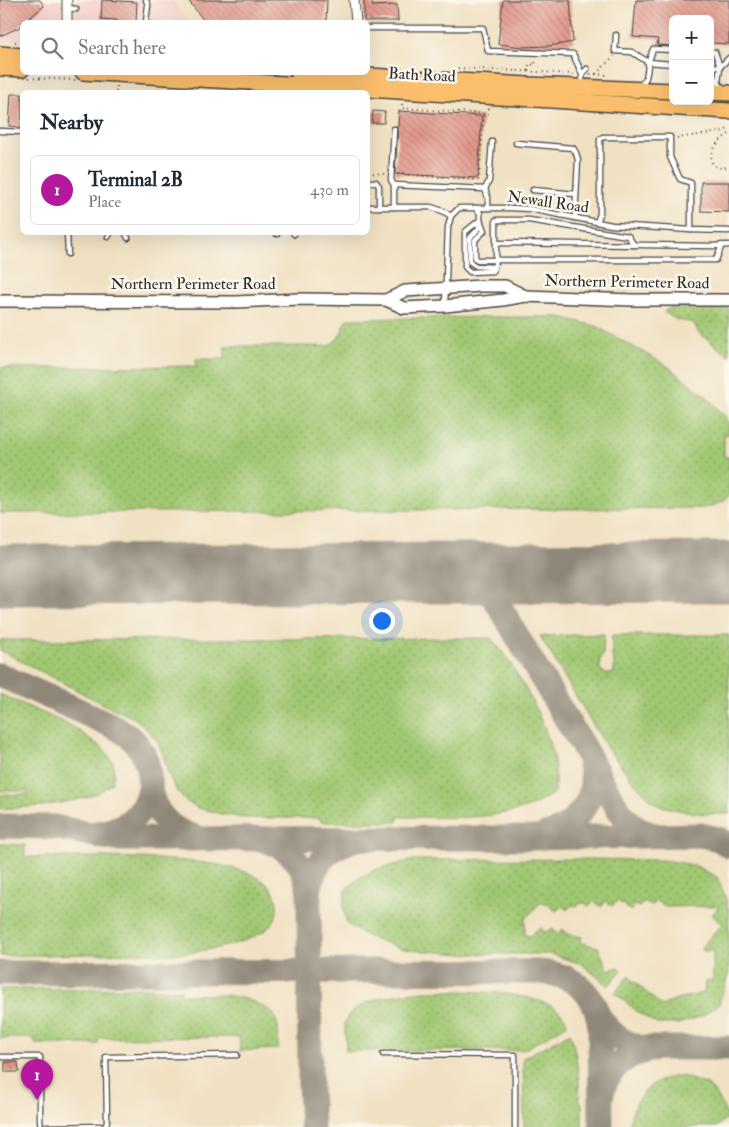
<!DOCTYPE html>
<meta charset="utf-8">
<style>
:root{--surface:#fff;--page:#f2f2f3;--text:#1f2937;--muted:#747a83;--line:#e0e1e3;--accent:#b5179e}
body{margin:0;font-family:"IM FELL Double Pica",serif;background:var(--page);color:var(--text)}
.controls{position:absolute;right:15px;top:15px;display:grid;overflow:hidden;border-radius:8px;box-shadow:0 5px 20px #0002}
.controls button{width:45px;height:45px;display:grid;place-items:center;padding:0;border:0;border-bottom:1px solid var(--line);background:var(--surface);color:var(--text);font:25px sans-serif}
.you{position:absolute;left:381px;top:620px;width:18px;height:18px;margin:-12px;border:4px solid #fff;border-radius:50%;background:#1a73e8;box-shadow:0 0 0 8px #1a73e833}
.badge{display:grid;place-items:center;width:32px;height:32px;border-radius:50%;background:var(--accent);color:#fff;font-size:16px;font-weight:700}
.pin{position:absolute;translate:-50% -41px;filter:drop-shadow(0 1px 2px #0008)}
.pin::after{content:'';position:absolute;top:26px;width:18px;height:15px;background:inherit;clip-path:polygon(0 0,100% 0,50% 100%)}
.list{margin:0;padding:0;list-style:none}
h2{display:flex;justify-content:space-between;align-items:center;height:65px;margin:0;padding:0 20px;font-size:21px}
h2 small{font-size:16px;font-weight:400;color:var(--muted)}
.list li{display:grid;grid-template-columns:32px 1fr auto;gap:15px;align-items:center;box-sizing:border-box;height:70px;margin:0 10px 10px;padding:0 10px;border:1px solid var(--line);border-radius:8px}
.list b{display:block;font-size:19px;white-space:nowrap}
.list p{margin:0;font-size:16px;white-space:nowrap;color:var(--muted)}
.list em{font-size:16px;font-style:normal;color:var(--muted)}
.icon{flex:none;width:28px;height:28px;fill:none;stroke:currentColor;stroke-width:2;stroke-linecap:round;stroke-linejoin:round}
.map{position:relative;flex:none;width:729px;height:1127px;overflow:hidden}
.search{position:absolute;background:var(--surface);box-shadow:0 5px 20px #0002;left:20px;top:20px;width:350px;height:55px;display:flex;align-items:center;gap:12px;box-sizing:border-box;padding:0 18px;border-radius:8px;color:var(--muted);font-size:19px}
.panel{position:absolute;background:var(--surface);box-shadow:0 5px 20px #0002;left:20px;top:90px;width:350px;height:145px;border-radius:8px}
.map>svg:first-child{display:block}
.built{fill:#f7d0ca}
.grass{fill:url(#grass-dots);stroke:#66794e}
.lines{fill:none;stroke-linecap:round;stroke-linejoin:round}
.taxiway{stroke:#8e8677;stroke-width:25}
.runway{stroke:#8e8677;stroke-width:61}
.building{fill:url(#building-back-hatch)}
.service-casing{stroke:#494642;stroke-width:7}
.minor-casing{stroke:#494642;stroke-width:11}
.tertiary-casing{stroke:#494642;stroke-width:14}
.trunk-casing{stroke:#494642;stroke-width:18}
.path{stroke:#494642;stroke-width:2;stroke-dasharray:1 4;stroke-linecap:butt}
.service{stroke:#fff;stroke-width:4.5}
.minor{stroke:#fff;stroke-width:9}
.tertiary{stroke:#fff;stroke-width:11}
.trunk{stroke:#fabe6d;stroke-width:15}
.labels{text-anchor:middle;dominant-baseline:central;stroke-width:5;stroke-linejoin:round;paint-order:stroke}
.street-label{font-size:16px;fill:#2b2b2b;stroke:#fbf7ec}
</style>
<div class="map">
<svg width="729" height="1127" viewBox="0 0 729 1127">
<defs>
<pattern id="grass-dots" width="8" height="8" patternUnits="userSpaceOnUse" patternTransform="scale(1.25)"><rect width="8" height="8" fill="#a0c771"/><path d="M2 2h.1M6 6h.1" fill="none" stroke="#83a25d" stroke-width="1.8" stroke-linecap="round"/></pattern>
<pattern id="building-back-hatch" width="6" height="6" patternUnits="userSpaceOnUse" patternTransform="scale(1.25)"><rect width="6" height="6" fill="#e3998d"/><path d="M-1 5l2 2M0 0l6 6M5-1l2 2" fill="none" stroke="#b87d73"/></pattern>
</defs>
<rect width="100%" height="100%" fill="#fbf7ec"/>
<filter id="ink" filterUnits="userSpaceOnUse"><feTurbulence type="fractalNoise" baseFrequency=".02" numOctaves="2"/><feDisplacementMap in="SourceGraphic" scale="10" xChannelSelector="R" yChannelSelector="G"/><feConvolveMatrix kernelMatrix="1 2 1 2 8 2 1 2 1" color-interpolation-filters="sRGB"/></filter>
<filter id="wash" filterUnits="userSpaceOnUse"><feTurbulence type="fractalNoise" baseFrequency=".0096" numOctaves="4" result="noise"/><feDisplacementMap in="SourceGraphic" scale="20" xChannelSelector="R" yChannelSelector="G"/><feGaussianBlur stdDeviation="1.12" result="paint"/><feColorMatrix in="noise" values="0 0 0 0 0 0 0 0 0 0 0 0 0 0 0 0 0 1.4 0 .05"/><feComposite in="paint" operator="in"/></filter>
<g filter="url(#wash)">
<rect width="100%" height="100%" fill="#f1e1c3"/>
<!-- built -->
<g class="built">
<polygon points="0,0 61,0 60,17 57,22 22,22 22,40 0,41"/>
<polygon points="76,0 172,0 188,22 75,22"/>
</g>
<!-- grass -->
<g class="grass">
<polygon points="669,308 729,308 729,356 698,332 694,323 677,320 664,312"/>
<path d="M 490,317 L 560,317 L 596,326 L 666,365 L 708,398 L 729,421 L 729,434 L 724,435 L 724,457 L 729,457 L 729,496 C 722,503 714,506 704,508 L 0,513 L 0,368 L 196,366 L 196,359 L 225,359 L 225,346 L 328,346 C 340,339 342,332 347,319 Z"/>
<polygon points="604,634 603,655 600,659 600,669 606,674 614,673 614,660 612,657 612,635 729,635 729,814 704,814 678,810 657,805 645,794 633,781 607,748 540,636"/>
<path d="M 491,638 C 517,668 547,722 554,761 C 556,771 555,782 555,792 C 546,798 538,804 528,807 C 487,821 441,817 398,817 L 398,822 L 321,822 L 320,818 L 244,818 L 221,814 L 198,808 L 187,802 L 177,792 L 168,773 L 163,754 L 157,741 L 147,730 L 136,719 L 105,705 L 0,650 L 0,640 Z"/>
<polygon points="0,694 72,726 104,749 113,762 114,775 111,784 98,793 90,796 76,800 43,806 0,809 0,795 28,794 28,791 0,791"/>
<path d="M 0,844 L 25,845 L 25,857 C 78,857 132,856 185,861 C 206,863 228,865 248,873 C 263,880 275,886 277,904 C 278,911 276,919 271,925 C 253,946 186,955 159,954 C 153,954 147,953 140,953 L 0,956 Z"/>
<polygon points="579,859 664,860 694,865 717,877 725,896 729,912 729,973 719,1004 702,1016 678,1024 657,1024 639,1013 615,993 629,975 630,978 662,1006 676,999 704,993 705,981 713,980 713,951 703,951 701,947 722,925 712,915 719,906 665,907 656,901 651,906 645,901 639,907 635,905 631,911 618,901 612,906 606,901 601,907 594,901 589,907 585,903 581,903 577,906 572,905 567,910 562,906 556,911 546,903 540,903 525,919 525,935 530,936 540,927 545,932 552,929 558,933 563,929 567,934 582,937 581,943 598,947 608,970 619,967 622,970 608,986 582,964 550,954 461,954 403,949 367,936 347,924 343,906 346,889 359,878 377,869 413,860"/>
<path d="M 144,988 L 181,990 L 181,995 C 208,995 234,992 258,1004 C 264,1007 271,1010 274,1015 C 280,1026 278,1038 278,1049 L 240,1051 L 239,1037 L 99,1038 L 98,1044 L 35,1044 L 34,1038 L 0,1038 L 0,989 Z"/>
<path d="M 423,991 C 455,991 547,988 565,1018 C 566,1020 567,1023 567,1025 L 523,1050 L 346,1051 C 346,1044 344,1028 345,1023 C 352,998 402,994 423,991 Z"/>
<path d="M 570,1033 C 578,1056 579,1080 580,1103 L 582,1104 L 582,1127 L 524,1127 L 523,1058 Z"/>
<path d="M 682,1076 L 708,1085 L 717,1095 L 728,1117 L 717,1127 L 628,1127 C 636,1096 648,1078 682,1076 Z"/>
</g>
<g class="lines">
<!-- taxiway -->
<g class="taxiway">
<path d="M 451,573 C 473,579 486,586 499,605 C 527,654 556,702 585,750 C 597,770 609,799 624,816 C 632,826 643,832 656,835"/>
<path d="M 0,675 C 30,689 61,702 91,716 C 106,723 123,729 134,741 C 143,751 148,762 149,775 C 150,782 150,788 151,794 C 157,817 174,832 196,837"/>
<polyline points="0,826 54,827 115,839 533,838 700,835 719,839 729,846"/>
<path d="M 98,833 C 127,829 145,814 150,784"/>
<path d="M 545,835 C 568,830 589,809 592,785 C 593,777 591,768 589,761"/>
<path d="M 263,840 C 281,844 299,858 305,876 C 307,881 308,886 309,892 L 310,1085 L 312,1127"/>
<path d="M 309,892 C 310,887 311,881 313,876 C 319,857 337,845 356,839"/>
<path d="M 0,973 L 366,971 L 540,972 C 575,974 599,996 600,1031 L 601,1127"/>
<path d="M 598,1015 C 610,1034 621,1042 642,1048 L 729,1048"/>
<path d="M 602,1094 C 607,1068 628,1054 653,1049"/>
</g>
<!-- runway -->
<polyline class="runway" points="0,575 729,572"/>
</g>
<g id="blocks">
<!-- building -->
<g class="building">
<polygon points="0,0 40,0 44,6 25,22 22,22 22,25 18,28 0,36"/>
<polygon points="102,0 137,2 136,22 117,22 117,20 101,19"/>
<polygon points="188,0 327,0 326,22 205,22"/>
<polygon points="364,0 372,0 372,6 397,5 398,21 364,21"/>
<polygon points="503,0 570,0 573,42 549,46 522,47 498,44"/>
<polygon points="636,0 729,0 729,44 710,43 710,19 673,19 673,46 657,45 658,39 633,37"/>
<polygon points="11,94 22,94 22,127 9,126"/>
<polygon points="373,111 385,112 384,123 372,123"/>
<polygon points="399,111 482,116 478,178 395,174"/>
<polygon points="701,182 729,182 729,212 701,211"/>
<polygon points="5,1062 18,1062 19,1072 5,1072"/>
</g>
</g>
</g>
<g filter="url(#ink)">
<use href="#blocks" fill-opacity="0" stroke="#494642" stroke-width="1"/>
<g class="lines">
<defs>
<g id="service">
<polyline points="67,8 76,9"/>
<polyline points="146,22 148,5 146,0"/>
<polyline points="368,28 483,28 488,51 573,54 582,74"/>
<polyline points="616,35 615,51 632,52 648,62 673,64"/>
<polyline points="710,52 715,52 720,67 718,82 723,89"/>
<polyline points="710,66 720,67 729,58"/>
<path d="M 640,85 C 649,79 646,71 649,61 C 650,57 652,53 653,49 L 673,50"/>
<polyline points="582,86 582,74 587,69"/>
<polyline points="0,131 22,132"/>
<polyline points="516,143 573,148 576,153 578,160 575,218"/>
<polyline points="368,182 376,182 379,186 379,207"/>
<polyline points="394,185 391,180 394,129"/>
<polyline points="485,189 489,181 492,142"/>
<polyline points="533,190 576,194"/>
<polyline points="368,207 431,207 443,211 451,216 459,208 511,208 530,209 612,225 691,230 729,231"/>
<polyline points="394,207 394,185 485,189 488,198 488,208"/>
<polyline points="476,208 480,213 480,220 465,232 465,267 470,272 493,271 496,260 496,220 529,220 628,236 634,245"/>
<polyline points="480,220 483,228 484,231 475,240 475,256 476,259 478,260 716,260 722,245"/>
<polyline points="480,220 479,228 470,238 470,262 476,266 494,267"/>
<polyline points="597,222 600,214 600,139 603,137 670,137 670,157 680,179 691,183 691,230"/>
<polyline points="67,232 68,254"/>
<polyline points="125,232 128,238"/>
<polyline points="293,232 294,234"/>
<polyline points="277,234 277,232"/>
<polyline points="108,237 111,232"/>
<polyline points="496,243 714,246 729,245"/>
<polyline points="445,306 448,227 451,216"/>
<polyline points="383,1054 515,1055 515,1127"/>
<polyline points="0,1057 40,1057 40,1120 41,1127"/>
<polyline points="45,1127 100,1126 100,1127"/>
<polyline points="105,1127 107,1121 106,1057 237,1055"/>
</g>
<g id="minor">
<polyline points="354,0 356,22"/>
<polyline points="67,22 67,0"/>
</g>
<g id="tertiary">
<polyline points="386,300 405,291 481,286 505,286 525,296"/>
<polyline points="0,301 236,302 298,299 386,300 404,308 445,306 503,300 525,296 632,300 729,300"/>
</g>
<g id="trunk">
<polyline points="0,54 22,56"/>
<polyline points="0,68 22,69"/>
<polyline points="83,72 567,101 729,111"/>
<polyline points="298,72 528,85 673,91"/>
<polyline points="710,92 729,93"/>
</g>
</defs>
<!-- service casing -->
<use href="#service" class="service-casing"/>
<!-- minor casing -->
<use href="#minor" class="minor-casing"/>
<!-- tertiary casing -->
<use href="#tertiary" class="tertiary-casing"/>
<!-- trunk casing -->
<use href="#trunk" class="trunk-casing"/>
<!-- path -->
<g class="path">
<polyline points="15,42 22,42"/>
<polyline points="458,68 576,74"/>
<polyline points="528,71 529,64 535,65 535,60"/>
<polyline points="590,74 608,75"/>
<polyline points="596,74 614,56"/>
<polyline points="29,78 75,80"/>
<polyline points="116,92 117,85"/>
<polyline points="402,104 402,108 488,114 488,107"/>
<path d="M 729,134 C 723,138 717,142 714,149 C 707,162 715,172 729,166"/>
<polyline points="677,138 720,132 729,129"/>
<polyline points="368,173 386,174"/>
<polyline points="398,174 479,180 484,114"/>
</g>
<!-- service -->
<use href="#service" class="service"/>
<!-- minor -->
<use href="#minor" class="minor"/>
<!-- tertiary -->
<use href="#tertiary" class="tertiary"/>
<!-- trunk -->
<use href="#trunk" class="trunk"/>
</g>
</g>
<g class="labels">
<!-- street labels -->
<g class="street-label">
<text transform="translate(422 75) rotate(3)">Bath Road</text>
<text transform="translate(548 202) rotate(8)">Newall Road</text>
<text transform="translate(627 282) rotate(1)">Northern Perimeter Road</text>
<text x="193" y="284">Northern Perimeter Road</text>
</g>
</g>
</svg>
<div class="controls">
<button>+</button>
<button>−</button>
</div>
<div class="you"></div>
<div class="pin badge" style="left:37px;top:1100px">1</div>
<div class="search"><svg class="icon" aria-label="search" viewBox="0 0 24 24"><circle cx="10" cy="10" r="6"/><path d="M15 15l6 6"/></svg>Search here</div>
<section class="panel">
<h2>Nearby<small></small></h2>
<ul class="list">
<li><span class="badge">1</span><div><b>Terminal 2B</b><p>Place</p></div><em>430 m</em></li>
</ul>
</section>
</div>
